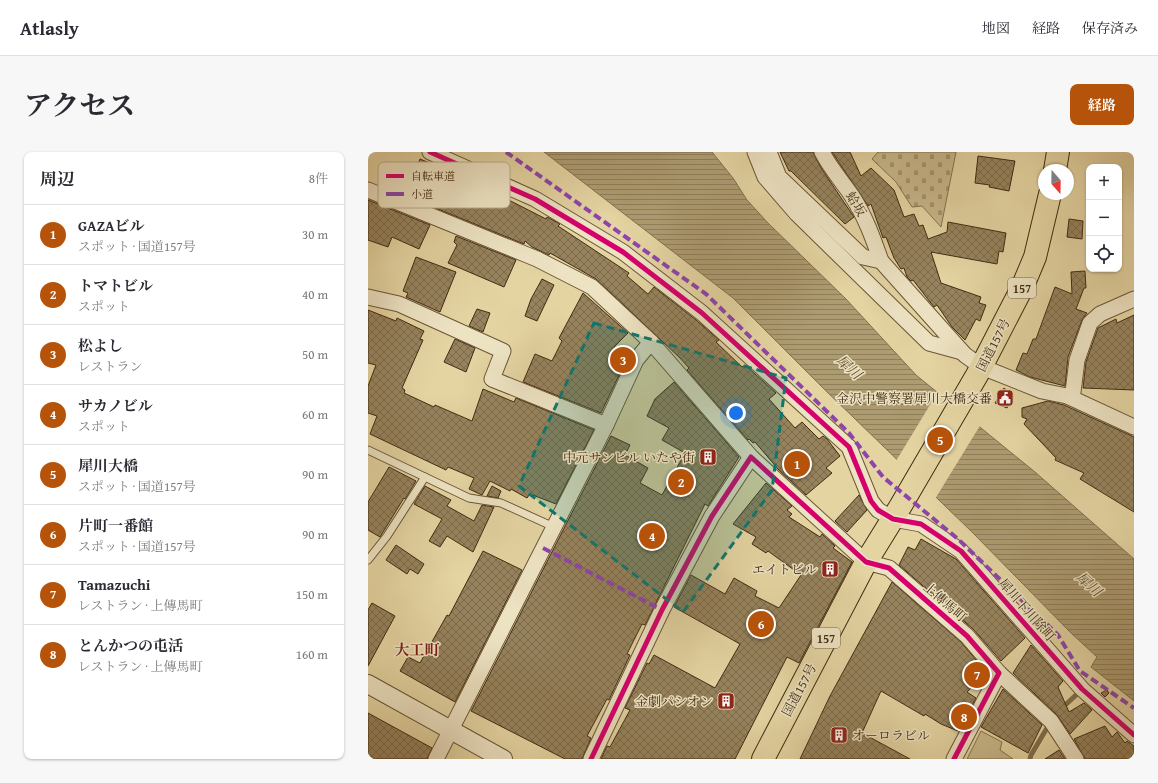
<!DOCTYPE html>
<html lang="ja">
<meta charset="utf-8">
<style>
:root{--surface:#fff;--page:#f7f7f7;--text:#2b2b33;--muted:#7c7c81;--line:#e1e1e2;--accent:#b45309}
body{margin:0;font-family:"Gentium Book Plus","Noto Serif JP",serif;background:var(--page);color:var(--text)}
.controls{position:absolute;right:12px;top:12px;display:grid;overflow:hidden;border-radius:8px;box-shadow:0 1px 3px #0004}
.controls button{width:36px;height:36px;display:grid;place-items:center;padding:0;border:0;border-bottom:1px solid var(--line);background:var(--surface);color:var(--text);font:20px sans-serif}
.compass{position:absolute;left:670px;top:12px;width:36px;height:36px;border-radius:50%;background:var(--surface);box-shadow:0 1px 3px #0004;rotate:160deg}
.you{position:absolute;left:368px;top:261px;width:14px;height:14px;margin:-10px;border:3px solid #fff;border-radius:50%;background:#1a73e8;box-shadow:0 0 0 6px #1a73e833}
.badge{display:grid;place-items:center;width:26px;height:26px;border-radius:50%;background:var(--accent);color:#fff;font-size:13px;font-weight:700}
.pin{position:absolute;translate:-50% -50%;border:2px solid #fff;box-shadow:0 1px 4px #0006}
.list{margin:0;padding:0;list-style:none}
h2{display:flex;justify-content:space-between;align-items:center;height:52px;margin:0;padding:0 16px;font-size:17px}
h2 small{font-size:13px;font-weight:400;color:var(--muted)}
.list li{display:grid;grid-template-columns:26px 1fr auto;gap:12px;align-items:center;box-sizing:border-box;height:60px;padding:0 16px;border-top:1px solid var(--line)}
.list b{display:block;font-size:15px;white-space:nowrap}
.list p{margin:0;font-size:13px;white-space:nowrap;color:var(--muted)}
.list em{font-size:13px;font-style:normal;color:var(--muted)}
.icon{flex:none;width:22px;height:22px;fill:none;stroke:currentColor;stroke-width:2;stroke-linecap:round;stroke-linejoin:round}
.map{position:relative;flex:none;width:766px;height:607px;overflow:hidden;border-radius:8px}
header{display:flex;align-items:center;gap:24px;box-sizing:border-box;height:56px;padding:0 20px;background:var(--surface);border-bottom:1px solid var(--line)}
header strong{font-size:19px}
nav{display:flex;gap:22px;margin-inline-start:auto;font-size:14px}
.intro{display:flex;align-items:center;justify-content:space-between;box-sizing:border-box;height:96px;padding:0 24px}
h1{margin:0;font-size:28px}
.button{padding:10px 18px;border-radius:8px;background:var(--accent);color:#fff;font-size:14px;font-weight:700}
main{display:flex;gap:24px;padding:0 24px}
aside{flex:1;background:var(--surface);border-radius:8px;box-shadow:0 1px 3px #0004}
.map>svg:first-child{display:block}
.cemetery{fill:url(#cemetery-stones);stroke:#84724e}
.green{fill:#c8b78a;stroke:#84724e}
.water{fill:url(#water-rules);stroke:#826f4b}
.pier{fill:#e4d4a2}
.lines{fill:none;stroke-linecap:round;stroke-linejoin:round}
.stream{stroke:#826f4b;stroke-width:5}
.building{fill:url(#building-cross-hatch);stroke:#412c12}
.service-casing{stroke:#6a5636;stroke-width:9}
.minor-casing{stroke:#6a5636;stroke-width:17}
.tertiary-casing{stroke:#6a5636;stroke-width:20}
.trunk-casing{stroke:#412c12;stroke-width:24}
.service{stroke:#ede3c3;stroke-width:7}
.minor{stroke:#ede3c3;stroke-width:15}
.tertiary{stroke:#ede3c3;stroke-width:18}
.trunk{stroke:#e4d4a2;stroke-width:22}
.quiet{stroke:#8e44ad;stroke-width:4;stroke-dasharray:8 4;stroke-linecap:butt}
.cycleway-casing{stroke:#ede3c3;stroke-width:8}
.cycleway{stroke:#d6006c;stroke-width:5}
.marked{fill:#0f766e;fill-opacity:0.2;stroke:#0f766e;stroke-width:3;stroke-dasharray:8 5;stroke-linejoin:round}
.labels{text-anchor:middle;dominant-baseline:central;stroke-width:3;stroke-linejoin:round;paint-order:stroke}
.shield{fill:#ede3c3;stroke:#756347;stroke-width:1}
.shield-label{font-size:12px;font-weight:bold;fill:#412c12}
.street-label{font-size:13px;fill:#412c12;stroke:#ede3c3}
.poi-label{font-size:13px;fill:#412c12;stroke:#ede3c3;text-anchor:end}
.water-label{font-size:14px;font-style:italic;fill:#5c482a;stroke:#ede3c3}
.quarter-label{font-size:15px;font-weight:bold;fill:#7a1f14;stroke:#ede3c3}
.key{fill:#ede3c3;stroke:#b9ac8e;stroke-width:1}
.key-label{font-size:11px;fill:#412c12}
</style>
<header>
<strong>Atlasly</strong>
<nav><a>地図</a><a>経路</a><a>保存済み</a></nav>
</header>
<div class="intro"><h1>アクセス</h1><a class="button">経路</a></div>
<main>
<aside>
<h2>周辺<small>8件</small></h2>
<ul class="list">
<li><span class="badge">1</span><div><b>GAZAビル</b><p>スポット · 国道157号</p></div><em>30 m</em></li>
<li><span class="badge">2</span><div><b>トマトビル</b><p>スポット</p></div><em>40 m</em></li>
<li><span class="badge">3</span><div><b>松よし</b><p>レストラン</p></div><em>50 m</em></li>
<li><span class="badge">4</span><div><b>サカノビル</b><p>スポット</p></div><em>60 m</em></li>
<li><span class="badge">5</span><div><b>犀川大橋</b><p>スポット · 国道157号</p></div><em>90 m</em></li>
<li><span class="badge">6</span><div><b>片町一番館</b><p>スポット · 国道157号</p></div><em>90 m</em></li>
<li><span class="badge">7</span><div><b>Tamazuchi</b><p>レストラン · 上傳馬町</p></div><em>150 m</em></li>
<li><span class="badge">8</span><div><b>とんかつの屯活</b><p>レストラン · 上傳馬町</p></div><em>160 m</em></li>
</ul>
</aside>
<div class="map">
<svg width="766" height="607" viewBox="0 0 766 607">
<defs>
<pattern id="cemetery-stones" width="16" height="16" patternUnits="userSpaceOnUse"><rect width="16" height="16" fill="#c8b78a"/><path d="M2 7V4a2 2 0 0 1 4 0v3zM10 15v-3a2 2 0 0 1 4 0v3z" fill="#a4956f"/></pattern>
<pattern id="water-rules" width="6" height="5" patternUnits="userSpaceOnUse"><rect width="6" height="5" fill="#ad9b71"/><path d="M0 2.5h6" fill="none" stroke="#8e7f5b"/></pattern>
<pattern id="building-cross-hatch" width="8" height="8" patternUnits="userSpaceOnUse"><rect width="8" height="8" fill="#96835d"/><path d="M0 0l8 8M0 8l8-8" fill="none" stroke="#7c6b4b"/></pattern>
</defs>
<rect width="100%" height="100%" fill="#e4d4a2"/>
<filter id="stains"><feTurbulence type="fractalNoise" baseFrequency=".005" numOctaves="4"/><feColorMatrix values="0 0 0 0 .2 0 0 0 0 .09 0 0 0 0 .02 0 0 0 .5 -.17"/></filter>
<radialGradient id="worn" r=".72"><stop offset=".6" stop-color="#630" stop-opacity="0"/><stop offset="1" stop-color="#630" stop-opacity=".3"/></radialGradient>
<!-- cemetery -->
<polygon class="cemetery" points="510,0 588,0 573,75 554,54 544,55 528,30 504,7"/>
<!-- green -->
<polygon class="green" points="613,579 634,590 632,598 645,607 599,607"/>
<!-- water -->
<polygon class="water" points="176,0 344,0 365,26 379,48 400,71 478,147 548,223 667,320 766,407 766,549 723,515 729,505 703,481 604,380 455,236 365,146"/>
<!-- pier -->
<polygon class="pier" points="571,238 613,272 567,347 528,309"/>
<g class="lines">
<!-- stream -->
<g class="stream">
<polyline points="693,557 708,543"/>
<polyline points="662,607 663,603 679,576"/>
</g>
</g>
<!-- building -->
<g class="building">
<polygon points="412,0 445,0 453,16 486,65 477,72 423,19 421,19"/>
<polygon points="464,0 482,0 493,24 503,16 526,38 536,65 546,62 551,74 555,73 560,87 579,80 580,70 638,81 635,100 631,99 629,112 563,100 573,131 613,145 611,151 618,153 612,169 608,167 597,188 584,175 569,153 566,155 545,128 543,129 539,125 536,116 533,117 526,106 518,85 515,86 503,52 500,54"/>
<polygon points="610,4 647,9 641,39 621,35 622,33 607,31"/>
<polygon points="52,7 128,39 127,41 178,67 179,65 181,66 192,72 190,74 261,121 259,124 280,142 286,135 328,168 351,188 348,190 374,215 377,213 408,241 401,247 427,276 434,270 451,287 455,284 459,287 472,304 458,316 464,321 438,343 410,317 387,290 385,291 381,287 380,288 319,218 321,216 311,205 228,127 182,101 181,103 164,95 157,89 156,92 38,44"/>
<polygon points="0,48 62,73 51,97 24,85 20,95 0,88"/>
<polygon points="701,67 715,69 714,87 699,85"/>
<polygon points="88,84 148,108 136,135 80,111 89,93 86,90"/>
<polygon points="48,105 88,120 72,160 38,145 40,141 35,139"/>
<polygon points="717,119 718,136 716,136 708,157 719,161 714,168 700,205 697,234 662,225 648,218 655,201 659,202 665,187 668,187 687,135 704,142 703,120"/>
<polygon points="174,127 186,133 169,169 157,164 163,147"/>
<polygon points="215,141 260,181 246,195 261,202 233,261 155,230 167,202 184,209 194,189 191,186"/>
<polygon points="109,157 122,161 115,180 101,174"/>
<polygon points="0,158 28,169 29,166 56,179 52,187 55,188 34,236 37,238 36,241 66,255 67,253 104,269 115,237 146,250 148,246 226,278 188,352 162,342 159,346 143,337 142,339 122,329 114,343 101,337 106,326 80,315 78,318 2,282 9,264 0,261 0,234 8,213 0,211"/>
<polygon points="766,163 766,238 715,236 718,210 730,176 748,167 749,171"/>
<polygon points="87,187 107,196 98,220 76,210"/>
<polygon points="306,230 371,305 340,354 337,352 277,473 274,472 259,502 262,503 241,548 239,547 219,584 223,586 214,607 197,607 103,559 243,284 262,293 257,303 280,316 272,331 294,343 317,301 294,288 301,276 279,264 287,247"/>
<polygon points="636,236 645,244 639,256 627,251"/>
<polygon points="680,249 696,253 766,285 766,360 712,327 716,321 687,308 688,306 656,272 659,267 654,265 654,256"/>
<polygon points="21,315 48,329 37,347 36,346 12,385 0,378 0,350"/>
<polygon points="398,331 424,354 419,358 424,362 421,365 452,385 454,382 467,394 465,396 484,410 431,511 419,505 367,607 233,607 239,594 242,595 262,558 257,556 279,511 281,512 286,503 347,536 372,492 306,455 323,423 357,442 366,426 389,439 387,444 411,456 433,423 400,399 398,401 384,392 388,385 365,372"/>
<polygon points="57,334 83,348 79,354 106,369 114,353 126,355 105,400 79,384 72,395 61,389 74,367 46,352"/>
<polygon points="124,334 133,339 130,346 119,344"/>
<polygon points="491,343 499,358 479,380 467,369"/>
<polygon points="553,387 588,407 657,486 633,509 605,477 531,413 540,395 547,398"/>
<polygon points="28,393 56,412 50,422 42,417 39,422 18,408"/>
<polygon points="115,399 154,418 87,550 32,519 40,505 52,511 79,463 81,464"/>
<polygon points="524,430 593,490 619,521 599,540 608,546 590,579 573,572 557,562 556,564 513,539 494,581 542,607 432,607 462,544"/>
<polygon points="4,451 27,464 0,514 0,458"/>
<polygon points="663,493 695,529 690,535 701,560 716,551 724,558 702,582 689,563 645,521"/>
<polygon points="635,537 674,573 660,601 613,575"/>
<polygon points="739,538 741,541 737,545 733,541"/>
<polygon points="0,561 64,596 59,607 0,607"/>
<polygon points="737,574 744,585 749,580 757,591 759,589 766,594 766,607 717,607 706,587"/>
<polygon points="691,598 697,607 677,607"/>
</g>
<g class="lines">
<defs>
<g id="service">
<polyline points="0,298 101,346 133,351 186,375"/>
<polyline points="0,408 19,384 57,325"/>
</g>
<g id="minor">
<polyline points="62,0 167,47 255,100 334,161 481,295 503,349 510,358 525,367 553,372 593,399 714,537 766,583"/>
<polyline points="387,0 397,25 429,62 561,191 594,200"/>
<polyline points="401,0 411,25 495,105 513,109 597,203 614,215 674,239 699,244 766,275"/>
<path d="M 454,0 C 462,16 474,29 484,44 C 497,64 505,86 513,109"/>
<polyline points="0,38 169,107 224,135 283,190 383,305 498,410 521,416 599,484 631,521 683,569 708,607"/>
<polyline points="0,145 31,152 135,199 124,227 238,273"/>
<polyline points="699,244 705,240 709,208 722,171 732,162 766,147"/>
<polyline points="68,607 238,273 268,208 283,190"/>
<polyline points="223,607 294,458 344,364 383,305"/>
<polyline points="586,607 631,521"/>
</g>
<polyline id="tertiary" points="0,532 135,607"/>
<g id="trunk">
<polyline points="687,18 690,0"/>
<polyline points="395,607 498,410 532,355 609,223 654,136 667,105 682,42"/>
</g>
</defs>
<!-- service casing -->
<use href="#service" class="service-casing"/>
<!-- minor casing -->
<use href="#minor" class="minor-casing"/>
<!-- tertiary casing -->
<use href="#tertiary" class="tertiary-casing"/>
<!-- trunk casing -->
<use href="#trunk" class="trunk-casing"/>
<!-- service -->
<use href="#service" class="service"/>
<!-- minor -->
<use href="#minor" class="minor"/>
<!-- tertiary -->
<use href="#tertiary" class="tertiary"/>
<!-- trunk -->
<use href="#trunk" class="trunk"/>
<!-- quiet -->
<g class="quiet">
<polyline points="138,0 338,142 481,281 515,325 590,387 690,483 712,519 766,556"/>
<polyline points="175,396 294,458"/>
</g>
<defs>
<g id="cycleway">
<polyline points="62,0 167,47 255,100 334,161 481,295 503,349 510,358 525,367 553,372 593,399 714,537 766,583"/>
<polyline points="223,607 294,458 344,364 383,305 498,410 521,416 599,484 631,521 586,607"/>
</g>
</defs>
<!-- cycleway casing -->
<use href="#cycleway" class="cycleway-casing"/>
<!-- cycleway -->
<use href="#cycleway" class="cycleway"/>
</g>
<!-- marked area -->
<path class="marked" d="M 226,171 L 418,226 L 404,338 L 315,460 L 151,334 Z"/>
<!-- icons -->
<defs>
<symbol id="civic-square" viewBox="-11 -11 22 22"><rect x="-9" y="-9" width="18" height="18" rx="4" fill="#8f2418" stroke="#ede3c3"/><path d="M-.6-6.5H3V-4.5H.6V-3L4-1V1h2V6H-6V1h2V-1L-.6-3ZM-1.2 2.5V6h2.4V2.5Z" fill="#fff"/></symbol>
<symbol id="building-square" viewBox="-11 -11 22 22"><rect x="-9" y="-9" width="18" height="18" rx="4" fill="#8f2418" stroke="#ede3c3"/><path d="M-4-6H4V6H1V3H-1V6H-4ZM-2.5-4.3h1.7v1.8h-1.7ZM.8-4.3h1.7v1.8H.8ZM-2.5-1h1.7V.8h-1.7ZM.8-1h1.7V.8H.8Z" fill="#fff"/></symbol>
</defs>
<g fill-rule="evenodd">
<use href="#civic-square" x="627" y="236" width="20" height="20"/>
<use href="#building-square" x="330" y="295" width="20" height="20"/>
<use href="#building-square" x="452" y="407" width="20" height="20"/>
<use href="#building-square" x="348" y="539" width="20" height="20"/>
<use href="#building-square" x="461" y="573" width="20" height="20"/>
</g>
<g class="labels">
<!-- shield labels -->
<g class="shield">
<rect x="640" y="126" width="28" height="20" rx="3"/>
<rect x="444" y="476" width="28" height="20" rx="3"/>
</g>
<g class="shield-label">
<text x="654" y="136">157</text>
<text x="458" y="486">157</text>
</g>
<!-- street labels -->
<g class="street-label">
<text transform="translate(488 52) rotate(58)">蛤坂</text>
<text transform="translate(625 193) rotate(-63)">国道157号</text>
<text transform="translate(577 450) rotate(41)">上傳馬町</text>
<text transform="translate(659 458) rotate(49)">犀川下川除町</text>
<text transform="translate(431 538) rotate(-62)">国道157号</text>
</g>
<!-- poi labels -->
<g class="poi-label">
<text x="624" y="246">金沢中警察署犀川大橋交番</text>
<text x="327" y="305">中元サンビル いたや街</text>
<text x="449" y="417">エイトビル</text>
<text x="345" y="549">金劇パシオン</text>
<text x="484" y="583" text-anchor="start">オーロラビル</text>
</g>
<!-- water labels -->
<g class="water-label">
<text transform="translate(481 215) rotate(42)">犀川</text>
<text transform="translate(721 432) rotate(42)">犀川</text>
</g>
<!-- quarter labels -->
<g class="quarter-label">
<text x="49" y="497">大工町</text>
</g>
</g>
<!-- legend -->
<rect x="10" y="10" width="132" height="46" rx="6" class="key"/>
<rect x="18" y="22" width="18" height="4" fill="#d6006c"/>
<rect x="18" y="40" width="18" height="4" fill="#8e44ad"/>
<g class="key-label">
<text x="43" y="28">自転車道</text>
<text x="43" y="46">小道</text>
</g>
<rect width="100%" height="100%" filter="url(#stains)"/>
<rect width="100%" height="100%" fill="url(#worn)"/>
</svg>
<div class="controls">
<button>+</button>
<button>−</button>
<button><svg class="icon" aria-label="locate" viewBox="0 0 24 24"><circle cx="12" cy="12" r="6"/><path d="M12 2v4M12 18v4M2 12h4M18 12h4"/></svg></button>
</div>
<svg class="compass" viewBox="-18 -18 36 36"><path d="M0-13l5 13h-10z" fill="#e53935"/><path d="M0 13l5-13h-10z" fill="#7c7c81"/></svg>
<div class="you"></div>
<div class="pin badge" style="left:429px;top:312px">1</div>
<div class="pin badge" style="left:313px;top:330px">2</div>
<div class="pin badge" style="left:255px;top:208px">3</div>
<div class="pin badge" style="left:284px;top:384px">4</div>
<div class="pin badge" style="left:572px;top:288px">5</div>
<div class="pin badge" style="left:393px;top:472px">6</div>
<div class="pin badge" style="left:609px;top:523px">7</div>
<div class="pin badge" style="left:596px;top:565px">8</div>
</div>
</main>
